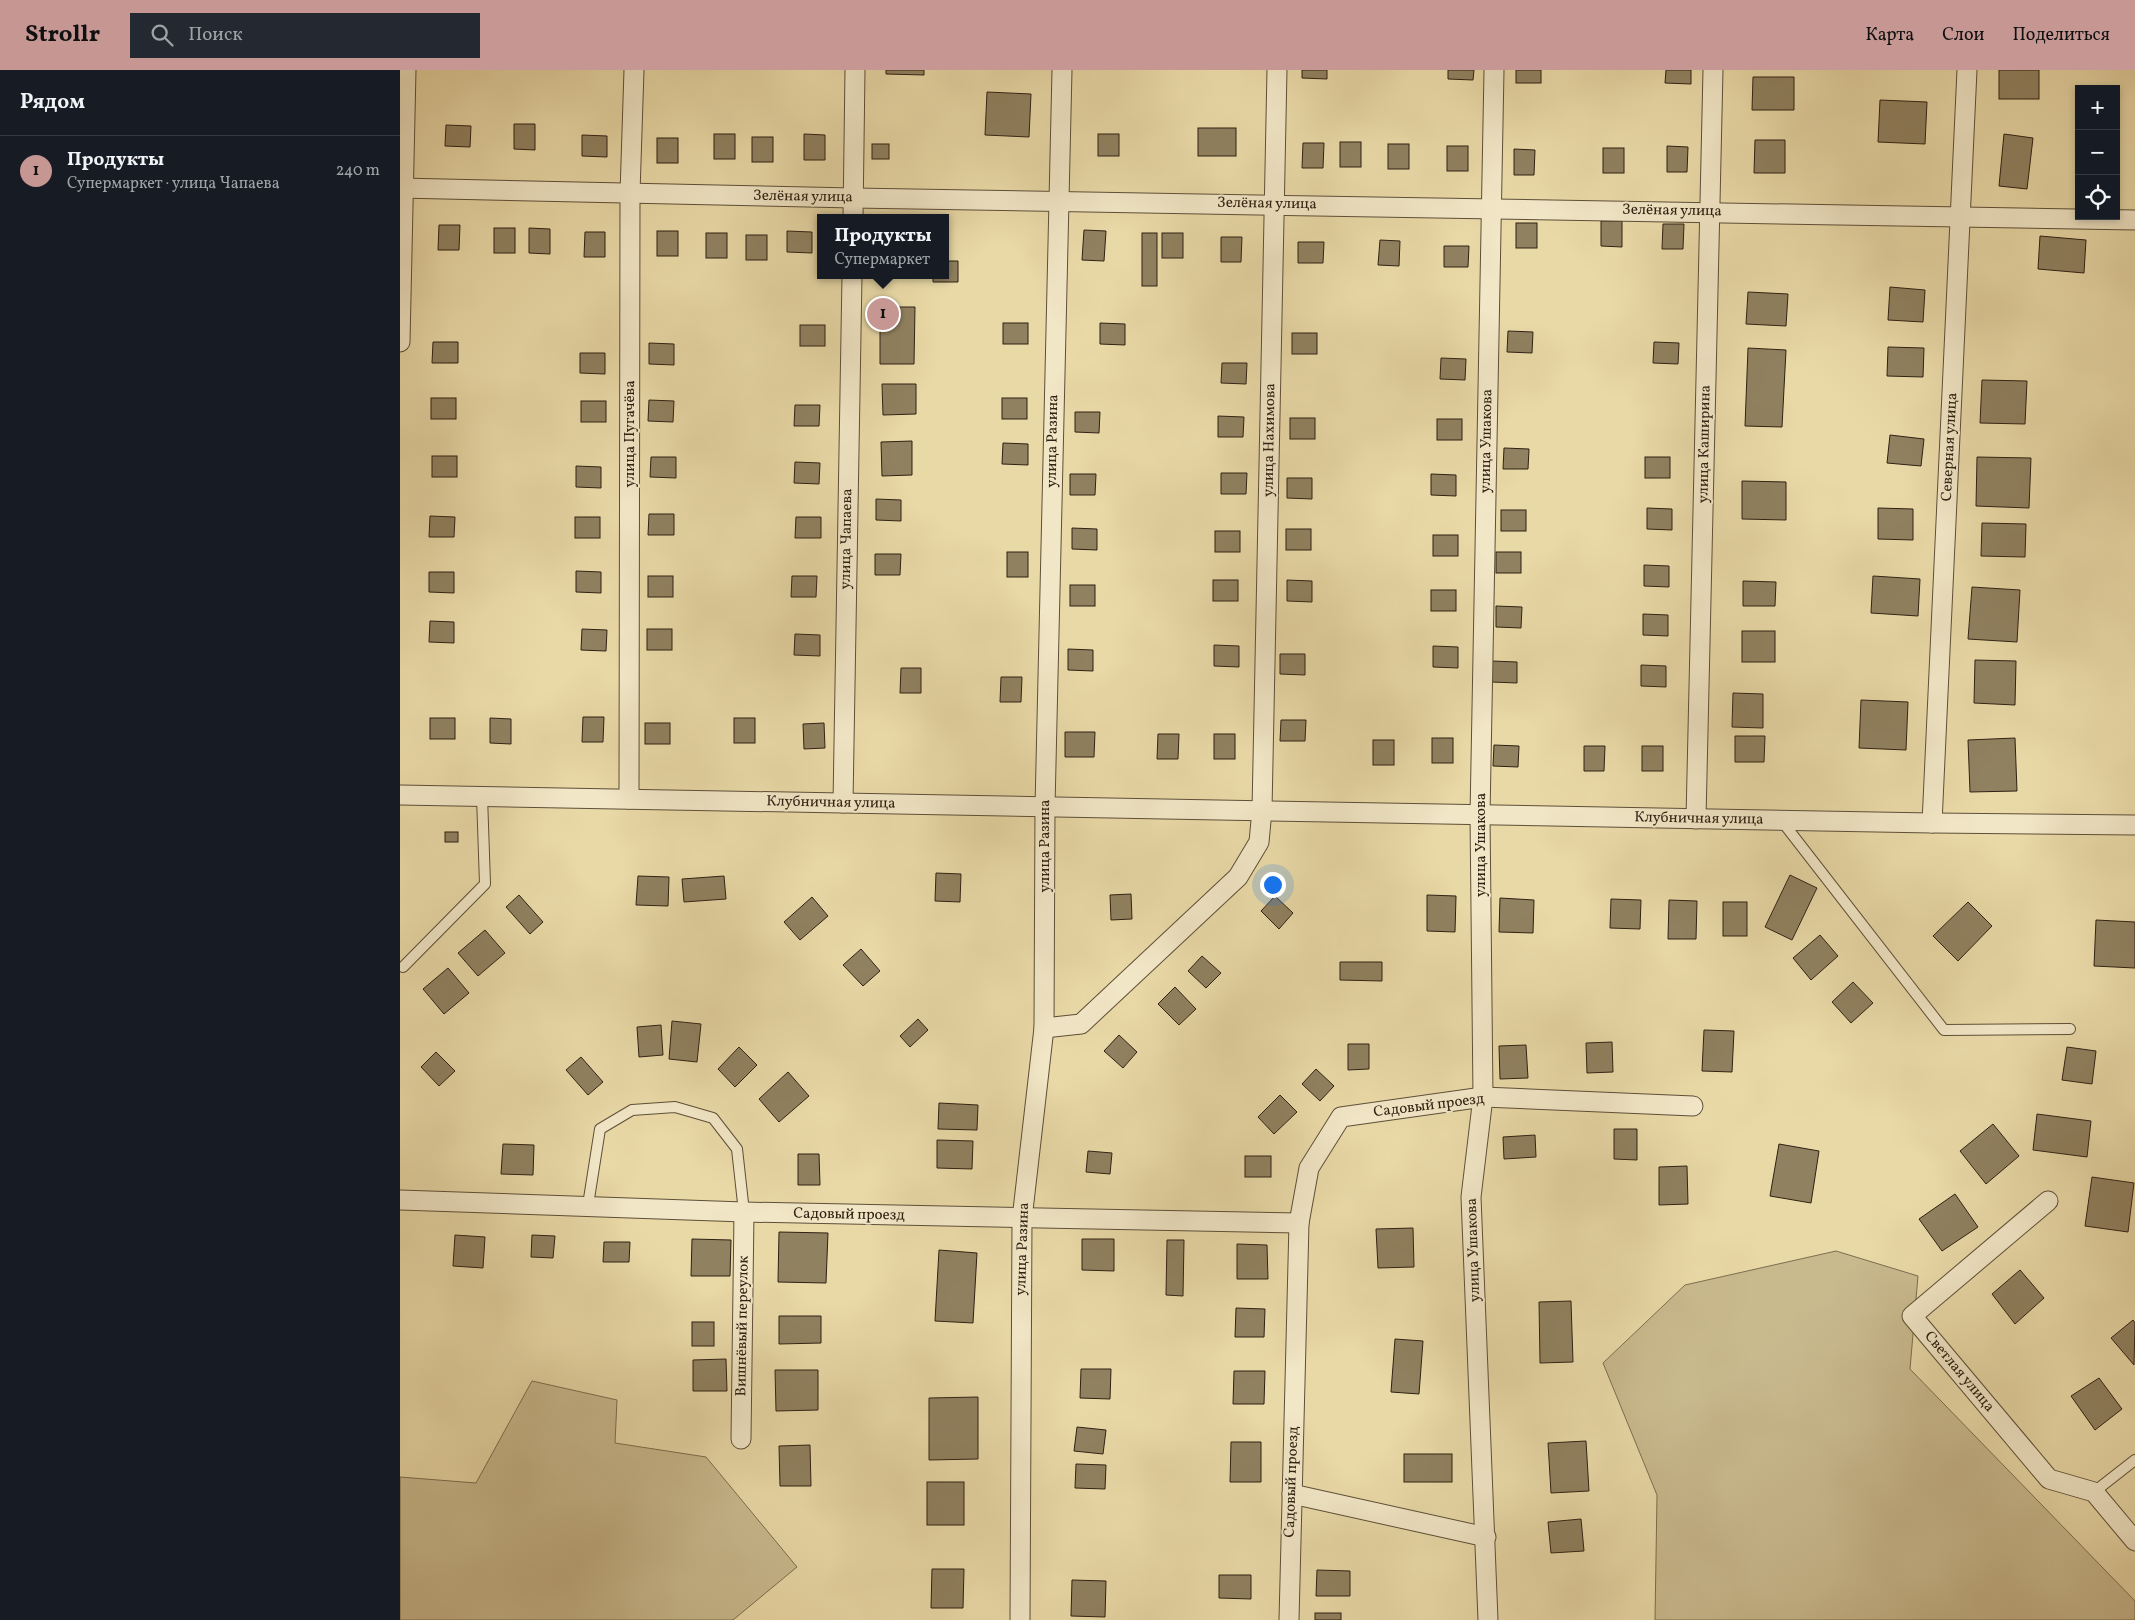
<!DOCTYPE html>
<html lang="ru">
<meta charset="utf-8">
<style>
:root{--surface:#171b24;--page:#242831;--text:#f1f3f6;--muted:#9ea1a6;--line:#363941;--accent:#c59692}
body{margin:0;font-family:Vollkorn,serif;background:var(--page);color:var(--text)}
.controls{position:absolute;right:15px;top:15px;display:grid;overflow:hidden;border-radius:0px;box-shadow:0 2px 8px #0003}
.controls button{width:45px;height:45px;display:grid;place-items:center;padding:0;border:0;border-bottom:1px solid var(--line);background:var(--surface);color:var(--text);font:25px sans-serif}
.you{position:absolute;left:872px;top:814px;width:18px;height:18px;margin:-12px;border:4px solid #fff;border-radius:50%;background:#1a73e8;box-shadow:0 0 0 8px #1a73e833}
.badge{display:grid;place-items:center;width:32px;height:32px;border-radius:50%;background:var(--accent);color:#111;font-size:16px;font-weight:700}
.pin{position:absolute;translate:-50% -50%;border:2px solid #fff;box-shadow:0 1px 5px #0006}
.popup{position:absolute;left:417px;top:144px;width:132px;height:65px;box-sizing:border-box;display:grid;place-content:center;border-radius:0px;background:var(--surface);filter:drop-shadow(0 1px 4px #0005);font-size:16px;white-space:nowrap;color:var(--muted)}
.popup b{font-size:19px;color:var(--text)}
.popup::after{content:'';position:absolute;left:50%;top:100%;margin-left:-10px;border:10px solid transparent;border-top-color:var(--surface)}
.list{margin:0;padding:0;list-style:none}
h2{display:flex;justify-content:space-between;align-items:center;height:65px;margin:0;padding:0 20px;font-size:21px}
h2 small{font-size:16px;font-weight:400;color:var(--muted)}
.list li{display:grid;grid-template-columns:32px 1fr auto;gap:15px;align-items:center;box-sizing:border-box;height:70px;padding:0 20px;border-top:1px solid var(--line)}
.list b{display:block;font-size:19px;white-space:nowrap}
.list p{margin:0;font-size:16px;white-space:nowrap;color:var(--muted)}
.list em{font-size:16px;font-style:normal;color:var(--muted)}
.icon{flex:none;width:28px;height:28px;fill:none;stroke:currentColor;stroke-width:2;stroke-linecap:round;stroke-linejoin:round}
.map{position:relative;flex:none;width:1735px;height:1550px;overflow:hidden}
header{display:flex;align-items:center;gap:30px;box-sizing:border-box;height:70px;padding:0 25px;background:var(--accent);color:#111}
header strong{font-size:24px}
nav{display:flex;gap:28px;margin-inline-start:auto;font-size:18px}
.search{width:350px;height:45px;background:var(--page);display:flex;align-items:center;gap:12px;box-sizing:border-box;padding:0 18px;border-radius:0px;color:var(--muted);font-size:19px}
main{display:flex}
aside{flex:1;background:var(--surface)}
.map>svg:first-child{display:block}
.green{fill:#c9ba8e;stroke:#7c6e50}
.building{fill:#908160;stroke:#2f2113}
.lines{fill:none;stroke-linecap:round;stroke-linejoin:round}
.service-casing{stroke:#5e4f38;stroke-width:12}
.minor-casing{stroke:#5e4f38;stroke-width:21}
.service{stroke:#f1e6c6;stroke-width:10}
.minor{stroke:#f1e6c6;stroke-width:19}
.labels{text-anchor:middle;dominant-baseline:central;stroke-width:4;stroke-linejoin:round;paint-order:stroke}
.street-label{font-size:15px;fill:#2f2113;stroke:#f1e6c6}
</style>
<header>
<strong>Strollr</strong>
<div class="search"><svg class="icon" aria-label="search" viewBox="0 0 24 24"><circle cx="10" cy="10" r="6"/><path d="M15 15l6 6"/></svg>Поиск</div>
<nav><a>Карта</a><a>Слои</a><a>Поделиться</a></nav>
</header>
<main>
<aside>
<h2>Рядом<small></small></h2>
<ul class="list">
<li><span class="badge">1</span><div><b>Продукты</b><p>Супермаркет · улица Чапаева</p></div><em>240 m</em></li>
</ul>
</aside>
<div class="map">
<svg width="1735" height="1550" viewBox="0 0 1735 1550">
<rect width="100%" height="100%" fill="#e9d9a7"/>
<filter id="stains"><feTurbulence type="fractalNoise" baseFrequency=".004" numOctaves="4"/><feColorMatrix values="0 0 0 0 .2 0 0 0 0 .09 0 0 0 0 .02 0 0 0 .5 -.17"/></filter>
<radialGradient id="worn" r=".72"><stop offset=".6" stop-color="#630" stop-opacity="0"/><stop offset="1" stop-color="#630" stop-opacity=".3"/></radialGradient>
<!-- green -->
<g class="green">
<polygon points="1436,1181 1518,1206 1510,1299 1735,1531 1735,1550 1255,1550 1257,1425 1203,1293 1285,1215"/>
<polygon points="132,1311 217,1330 215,1373 306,1387 397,1497 333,1550 0,1550 0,1407 76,1413"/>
</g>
<!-- building -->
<g class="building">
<polygon points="486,0 524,0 524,5 486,4"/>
<polygon points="902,0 927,0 927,9 902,8"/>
<polygon points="1048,0 1074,0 1073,10 1048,9"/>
<rect x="1116" y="0" width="25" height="13"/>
<polygon points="1266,0 1291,0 1291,14 1265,13"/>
<rect x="1599" y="0" width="40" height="29"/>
<polygon points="1353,7 1394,7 1394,40 1352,40"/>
<polygon points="587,22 631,24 629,67 585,65"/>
<polygon points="1480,30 1527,32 1525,74 1478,72"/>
<polygon points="114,54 135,54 135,80 114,79"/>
<polygon points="46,55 71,56 70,77 45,76"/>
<rect x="798" y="58" width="38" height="28"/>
<rect x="314" y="64" width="21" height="25"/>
<polygon points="404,64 425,65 425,90 404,90"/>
<rect x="698" y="64" width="21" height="22"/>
<polygon points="1604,64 1633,68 1627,119 1599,116"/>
<polygon points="182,65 207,66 207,87 182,86"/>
<rect x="352" y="67" width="21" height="25"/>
<rect x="257" y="68" width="21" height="25"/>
<polygon points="1355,70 1385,70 1385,103 1354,103"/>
<rect x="940" y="72" width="21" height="25"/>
<polygon points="903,73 924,73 923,98 902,98"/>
<rect x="472" y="74" width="17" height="15"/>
<rect x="988" y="74" width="21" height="25"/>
<rect x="1047" y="76" width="21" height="25"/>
<polygon points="1267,76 1288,77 1287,102 1267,102"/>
<rect x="1203" y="78" width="21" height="25"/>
<polygon points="1114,79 1135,80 1134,105 1114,105"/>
<polygon points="1201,151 1222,151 1222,177 1201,176"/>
<rect x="1116" y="153" width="21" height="25"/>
<polygon points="1263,154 1284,154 1283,179 1262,179"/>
<polygon points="39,155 60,155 59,180 38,180"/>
<rect x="94" y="158" width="21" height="25"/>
<polygon points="129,158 150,159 150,184 129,183"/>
<polygon points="684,160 706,161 704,191 682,190"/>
<rect x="257" y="161" width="21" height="25"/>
<polygon points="387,161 412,162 412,183 387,182"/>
<polygon points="185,162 205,162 205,187 184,187"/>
<rect x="306" y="163" width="21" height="25"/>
<rect x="742" y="163" width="15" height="53"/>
<rect x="762" y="163" width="21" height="25"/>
<rect x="346" y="165" width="21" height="25"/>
<polygon points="1640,166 1686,170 1684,203 1638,199"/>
<polygon points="821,167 842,167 841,192 821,192"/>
<polygon points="980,170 1000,171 999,196 978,195"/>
<polygon points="898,172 924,172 923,193 898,193"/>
<polygon points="1044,176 1069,176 1068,197 1044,197"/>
<polygon points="546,191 558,191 558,212 533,212 533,205 546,205"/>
<polygon points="1490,217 1525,220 1523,252 1488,250"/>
<polygon points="1348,222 1388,224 1386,256 1346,254"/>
<polygon points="480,237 515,237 514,294 480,294"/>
<rect x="603" y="253" width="25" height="21"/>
<polygon points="700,253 725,254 725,275 700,274"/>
<rect x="400" y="255" width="25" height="21"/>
<polygon points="1108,261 1133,262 1132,283 1107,282"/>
<rect x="892" y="263" width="25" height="21"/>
<polygon points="33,272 58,272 58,293 32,293"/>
<polygon points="1254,272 1279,273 1278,294 1253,293"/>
<polygon points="249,273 274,274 274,295 249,294"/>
<polygon points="1488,277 1524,278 1523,307 1487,306"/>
<polygon points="1348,278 1386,280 1382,357 1345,356"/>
<polygon points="180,283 205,283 205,304 180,303"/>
<polygon points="1041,288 1066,289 1065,310 1040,309"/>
<polygon points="822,293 847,293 846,314 821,313"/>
<polygon points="1582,310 1627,311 1625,354 1580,353"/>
<polygon points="482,314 516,314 516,344 483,345"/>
<rect x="31" y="328" width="25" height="21"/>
<rect x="602" y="328" width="25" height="21"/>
<polygon points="249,330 274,331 273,352 248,351"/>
<rect x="181" y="331" width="25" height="21"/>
<polygon points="395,335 420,335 419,356 394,356"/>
<polygon points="675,342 700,342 699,363 675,362"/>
<polygon points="818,346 844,347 843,367 818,367"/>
<rect x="890" y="348" width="25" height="21"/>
<rect x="1037" y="349" width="25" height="21"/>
<polygon points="1490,365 1524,369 1521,396 1487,393"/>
<polygon points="512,371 512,405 482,406 481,372"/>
<polygon points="603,373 628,374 628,395 602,394"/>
<polygon points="1104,378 1129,379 1128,399 1103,399"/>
<rect x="32" y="386" width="25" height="21"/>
<polygon points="251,387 276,387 276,408 250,407"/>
<rect x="1245" y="387" width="25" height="21"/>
<polygon points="1577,387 1631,388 1629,438 1576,436"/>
<polygon points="395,392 420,393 419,414 394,413"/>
<polygon points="176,396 201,397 201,418 176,417"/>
<polygon points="821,403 847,403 846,424 821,424"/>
<polygon points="670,404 696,404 695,425 670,425"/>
<polygon points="1031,404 1056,405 1056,426 1031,425"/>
<polygon points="887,408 912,408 912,429 887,428"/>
<polygon points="1342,411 1386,412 1386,450 1342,449"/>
<polygon points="476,429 501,430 501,451 476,450"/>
<polygon points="1247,438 1272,439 1272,460 1247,459"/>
<polygon points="1478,438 1513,439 1513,470 1478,469"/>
<rect x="1101" y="440" width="25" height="21"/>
<polygon points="249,444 274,444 274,465 248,465"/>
<polygon points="30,446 55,447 54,467 29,467"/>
<rect x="175" y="447" width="25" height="21"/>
<polygon points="396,447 421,447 421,468 395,468"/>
<polygon points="1582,453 1626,454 1625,487 1581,486"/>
<polygon points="672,458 697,459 697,480 672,479"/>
<rect x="886" y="459" width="25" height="21"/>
<rect x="815" y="461" width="25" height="21"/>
<rect x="1033" y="465" width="25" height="21"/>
<rect x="607" y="482" width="21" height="25"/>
<rect x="1096" y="482" width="25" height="21"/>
<polygon points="475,484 501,484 500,505 475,505"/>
<polygon points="1244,495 1269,496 1269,517 1244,516"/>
<polygon points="176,501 201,502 201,523 176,522"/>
<polygon points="29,502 54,502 54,523 29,522"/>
<rect x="248" y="506" width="25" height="21"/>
<polygon points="392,506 417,506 416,527 391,527"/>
<polygon points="1473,506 1520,509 1518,546 1471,543"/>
<rect x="813" y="510" width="25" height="21"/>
<polygon points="887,510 912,511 912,532 887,531"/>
<polygon points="1343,511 1376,512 1375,536 1343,536"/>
<rect x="670" y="515" width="25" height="21"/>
<polygon points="1572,517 1620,520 1617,572 1568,569"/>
<rect x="1031" y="520" width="25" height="21"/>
<polygon points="1096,536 1122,537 1121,558 1096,557"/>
<polygon points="1243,544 1268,545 1268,566 1243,565"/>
<polygon points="30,551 54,552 54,573 29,572"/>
<polygon points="182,559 207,560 206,581 181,580"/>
<rect x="247" y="559" width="25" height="21"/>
<rect x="1342" y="561" width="33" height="31"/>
<polygon points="395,564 420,565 420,586 394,585"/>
<polygon points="814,575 839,576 839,597 814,596"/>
<polygon points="1033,576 1058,577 1058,598 1033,597"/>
<polygon points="668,579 693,580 693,601 668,600"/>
<polygon points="880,584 905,584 905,605 880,604"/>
<polygon points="1575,590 1616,591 1615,635 1574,633"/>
<polygon points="1092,591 1117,592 1117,613 1092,612"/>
<polygon points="1241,595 1266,596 1266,617 1241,616"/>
<polygon points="501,598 521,598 521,623 500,623"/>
<polygon points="601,607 622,607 621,632 600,632"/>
<polygon points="1333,623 1363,624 1363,658 1332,657"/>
<polygon points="1461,630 1508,632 1506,680 1459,678"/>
<polygon points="183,647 204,647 203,672 182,672"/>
<rect x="30" y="648" width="25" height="21"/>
<polygon points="90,648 111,649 111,674 90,673"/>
<rect x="334" y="648" width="21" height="25"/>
<polygon points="881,650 906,650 905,671 880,671"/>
<rect x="245" y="653" width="25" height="21"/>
<polygon points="424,653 425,678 404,679 403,654"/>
<polygon points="665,662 695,662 694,687 665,687"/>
<polygon points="758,664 779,664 778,689 757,689"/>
<rect x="814" y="664" width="21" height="25"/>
<polygon points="1335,666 1365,666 1364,692 1335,692"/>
<rect x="1032" y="668" width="21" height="25"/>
<polygon points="1615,668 1617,721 1570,722 1568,670"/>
<rect x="973" y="670" width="21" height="25"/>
<polygon points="1094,675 1119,676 1118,697 1093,696"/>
<polygon points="1184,676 1205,676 1204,701 1184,701"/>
<rect x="1242" y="676" width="21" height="25"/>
<rect x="45" y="762" width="13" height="10"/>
<polygon points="536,803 561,804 560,832 535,831"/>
<polygon points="1390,805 1417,818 1392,870 1365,857"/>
<polygon points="238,806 269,807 268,836 236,835"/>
<polygon points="324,806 326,829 284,832 282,809"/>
<polygon points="731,824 732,849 711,850 710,825"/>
<polygon points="119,825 143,852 130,864 106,837"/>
<polygon points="1027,825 1056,826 1055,862 1027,861"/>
<polygon points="875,826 893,843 879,859 861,841"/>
<polygon points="412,827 428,846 400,870 384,852"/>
<polygon points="1100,828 1134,830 1133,863 1099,862"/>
<polygon points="1211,829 1241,830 1240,859 1210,858"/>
<polygon points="1269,830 1297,831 1296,869 1268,869"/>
<rect x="1323" y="832" width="24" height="34"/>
<polygon points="1568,832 1592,856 1558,891 1533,866"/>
<polygon points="1696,850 1735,852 1735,898 1694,896"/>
<polygon points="85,860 105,883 78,906 58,883"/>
<polygon points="1420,865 1438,886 1411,910 1393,888"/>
<polygon points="461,879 480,901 463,916 443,895"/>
<polygon points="802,886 821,903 806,918 788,901"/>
<polygon points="940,892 982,892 982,911 940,910"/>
<polygon points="48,898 69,923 44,944 23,919"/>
<polygon points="1453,912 1473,933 1451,953 1432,932"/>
<polygon points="775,917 796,939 779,955 758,934"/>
<polygon points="518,949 528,960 510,977 500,966"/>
<polygon points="272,951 301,954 297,992 269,989"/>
<polygon points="261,955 263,985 239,987 237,957"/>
<polygon points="1304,960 1334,961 1332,1002 1302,1001"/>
<polygon points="719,965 737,982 723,998 704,981"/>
<polygon points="1212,972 1213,1002 1187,1003 1186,973"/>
<polygon points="948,974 969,974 969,999 948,1000"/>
<polygon points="1126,975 1128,1008 1100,1009 1099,976"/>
<polygon points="339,977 357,995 335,1017 318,999"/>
<polygon points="1667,977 1696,981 1692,1014 1662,1010"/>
<polygon points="36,982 55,1001 39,1016 21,997"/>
<polygon points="181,987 203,1012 188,1025 166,1000"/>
<polygon points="916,999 934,1016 920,1031 902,1014"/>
<polygon points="388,1002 409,1026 379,1052 359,1029"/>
<polygon points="880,1025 897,1042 874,1064 858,1047"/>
<polygon points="539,1033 578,1035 577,1060 538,1059"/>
<polygon points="1637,1044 1691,1051 1687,1087 1633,1080"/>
<polygon points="1593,1054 1619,1086 1586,1114 1560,1081"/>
<polygon points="1214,1059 1237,1059 1237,1090 1214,1089"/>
<polygon points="1135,1065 1136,1087 1104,1089 1103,1067"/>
<polygon points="537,1070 573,1071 572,1099 537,1098"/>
<polygon points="103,1074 134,1075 133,1105 101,1104"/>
<polygon points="1379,1074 1419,1081 1411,1133 1370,1126"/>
<polygon points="688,1081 712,1083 710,1104 686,1102"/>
<polygon points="398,1084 419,1084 420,1115 398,1115"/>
<rect x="845" y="1086" width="26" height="21"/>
<polygon points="1287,1096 1288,1134 1259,1135 1259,1097"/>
<polygon points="1692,1107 1734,1113 1728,1162 1685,1156"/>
<polygon points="1555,1124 1578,1157 1542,1181 1519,1149"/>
<polygon points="1013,1158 1014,1197 978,1198 976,1159"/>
<polygon points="379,1162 428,1163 426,1213 378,1212"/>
<polygon points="55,1165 85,1167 83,1198 53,1196"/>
<polygon points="132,1165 155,1166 153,1188 131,1187"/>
<polygon points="292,1169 331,1170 330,1206 291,1206"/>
<polygon points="682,1169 714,1169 714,1201 682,1200"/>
<polygon points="767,1170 784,1170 783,1226 766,1225"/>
<polygon points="204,1172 230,1172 229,1192 203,1192"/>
<polygon points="837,1174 867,1175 868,1209 837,1209"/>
<polygon points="539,1180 577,1183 573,1253 535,1251"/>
<polygon points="1620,1200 1644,1228 1615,1254 1592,1224"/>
<polygon points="1171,1231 1173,1292 1140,1293 1139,1232"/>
<polygon points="836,1238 865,1239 864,1267 835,1267"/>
<polygon points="379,1246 421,1246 421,1273 379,1274"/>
<polygon points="1733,1250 1735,1253 1734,1295 1711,1268"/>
<rect x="292" y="1252" width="22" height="24"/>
<polygon points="995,1269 1023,1271 1019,1324 991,1322"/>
<polygon points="326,1289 327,1321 293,1321 293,1290"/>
<polygon points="681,1299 711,1299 710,1329 680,1328"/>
<polygon points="375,1300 418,1300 418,1340 376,1341"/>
<polygon points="834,1301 865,1301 864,1334 833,1334"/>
<polygon points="1699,1308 1722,1339 1695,1360 1671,1326"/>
<polygon points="578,1327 578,1389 529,1390 529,1328"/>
<polygon points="677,1357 706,1360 703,1384 674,1381"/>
<polygon points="1186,1371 1189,1421 1151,1423 1148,1373"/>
<polygon points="831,1372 861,1372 861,1412 830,1412"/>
<polygon points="410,1375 411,1416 380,1416 379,1376"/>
<rect x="1004" y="1384" width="48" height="28"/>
<polygon points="676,1394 706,1395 705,1419 675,1418"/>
<rect x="527" y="1412" width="37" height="43"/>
<polygon points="1181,1449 1184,1481 1151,1483 1148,1452"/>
<polygon points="532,1499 564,1499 563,1538 531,1538"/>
<polygon points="917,1500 950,1501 950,1526 916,1526"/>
<polygon points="819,1505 851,1505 851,1529 819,1528"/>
<polygon points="672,1510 706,1511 705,1547 671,1546"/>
<rect x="915" y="1543" width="26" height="7"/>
</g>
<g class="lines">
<defs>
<g id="service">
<polyline points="1381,750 1544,960 1670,959"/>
<polyline points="3,897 85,814 82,726"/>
<polyline points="188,1135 200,1059 232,1040 275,1037 313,1048 337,1079 344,1142"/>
<polyline points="1694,1422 1735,1390"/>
</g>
<g id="minor">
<polyline points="0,118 453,128 1735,150"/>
<polyline points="453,148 455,0"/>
<polyline points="0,272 6,0"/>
<polyline points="0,725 1532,753 1735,755"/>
<polyline points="229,729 230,123 234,0"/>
<polyline points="443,733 452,205"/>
<polyline points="1296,749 1313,0"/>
<polyline points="1532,753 1567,0"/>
<polyline points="644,958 681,954 838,807 859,772 862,740 877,0"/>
<polyline points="0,1130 344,1142 899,1153 909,1098 941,1047 1083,1027 1293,1036"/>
<polyline points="1648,1131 1512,1246 1649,1409 1694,1422 1735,1471"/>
<polyline points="341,1369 344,1142"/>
<polyline points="892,1424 1086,1467"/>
<polyline points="620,1550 622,1149 644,958 645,737 662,0"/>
<polyline points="889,1550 899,1153"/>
<polyline points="1088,1550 1071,1127 1083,1027 1080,745 1094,0"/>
</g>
</defs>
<!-- service casing -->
<use href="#service" class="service-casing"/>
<!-- minor casing -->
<use href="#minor" class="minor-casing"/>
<!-- service -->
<use href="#service" class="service"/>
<!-- minor -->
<use href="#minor" class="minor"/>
</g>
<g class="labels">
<!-- street labels -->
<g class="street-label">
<text transform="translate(403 127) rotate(1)">Зелёная улица</text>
<text transform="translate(867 134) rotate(1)">Зелёная улица</text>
<text transform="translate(1272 141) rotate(1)">Зелёная улица</text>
<text transform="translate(230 364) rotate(-90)">улица Пугачёва</text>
<text transform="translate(870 370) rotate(-89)">улица Нахимова</text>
<text transform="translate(653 371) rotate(-89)">улица Разина</text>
<text transform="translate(1087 371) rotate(-89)">улица Ушакова</text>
<text transform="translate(1305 374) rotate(-89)">улица Каширина</text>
<text transform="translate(1550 377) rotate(-87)">Северная улица</text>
<text transform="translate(447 469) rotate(-89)">улица Чапаева</text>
<text transform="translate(431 733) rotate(1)">Клубничная улица</text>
<text transform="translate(1299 749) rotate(1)">Клубничная улица</text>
<text transform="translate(1081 775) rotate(-90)">улица Ушакова</text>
<text transform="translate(645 776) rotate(-90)">улица Разина</text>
<text transform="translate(1029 1036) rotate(-7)">Садовый проезд</text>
<text transform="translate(449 1145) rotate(1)">Садовый проезд</text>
<text transform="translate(623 1179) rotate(-88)">улица Разина</text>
<text transform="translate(1074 1180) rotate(-92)">улица Ушакова</text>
<text transform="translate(343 1256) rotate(-89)">Вишнёвый переулок</text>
<text transform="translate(1559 1302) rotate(50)">Светлая улица</text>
<text transform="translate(892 1412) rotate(-88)">Садовый проезд</text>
</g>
</g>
<rect width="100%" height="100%" filter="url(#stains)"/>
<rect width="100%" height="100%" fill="url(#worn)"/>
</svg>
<div class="controls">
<button>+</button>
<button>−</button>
<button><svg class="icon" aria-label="locate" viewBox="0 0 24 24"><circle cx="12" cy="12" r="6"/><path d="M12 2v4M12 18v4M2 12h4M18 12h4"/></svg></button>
</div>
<div class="you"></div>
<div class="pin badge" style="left:483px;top:244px">1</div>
<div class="popup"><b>Продукты</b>Супермаркет</div>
</div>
</main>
